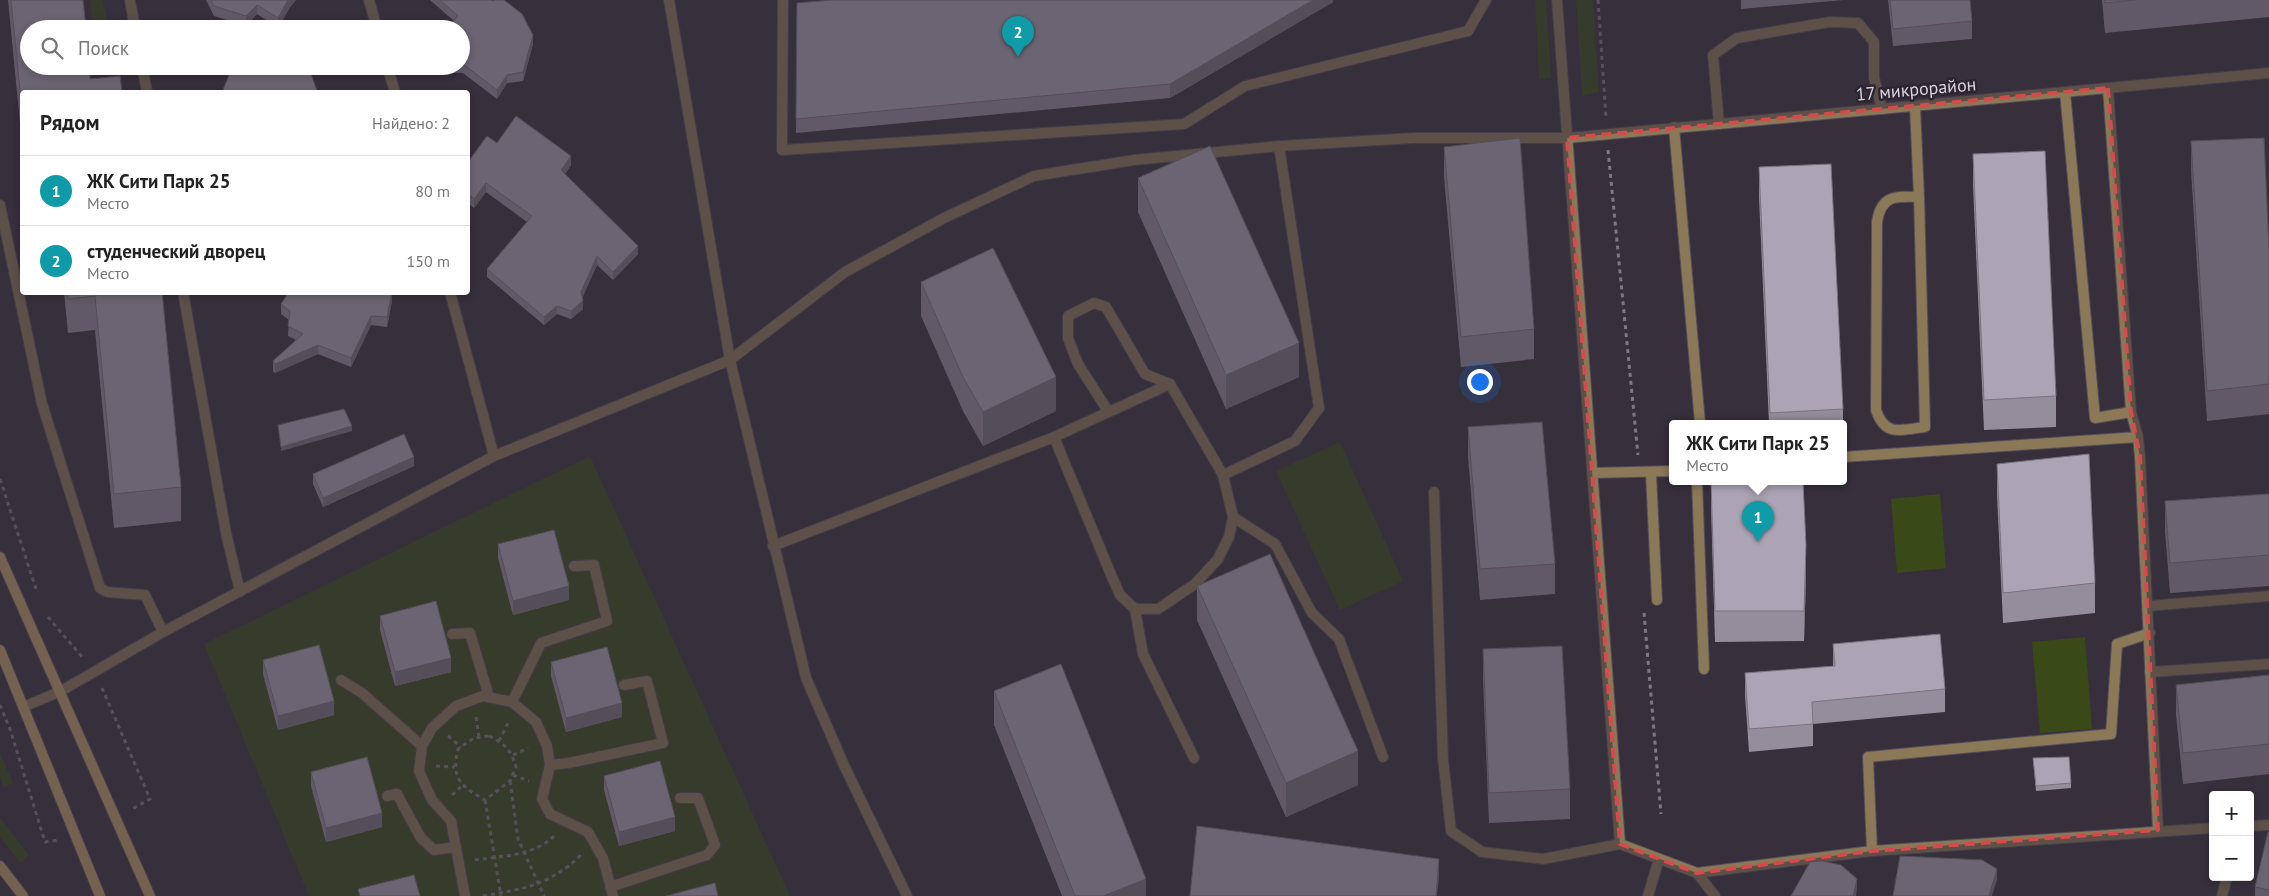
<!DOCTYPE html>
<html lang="ru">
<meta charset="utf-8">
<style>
:root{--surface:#fff;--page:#f2f2f2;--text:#222;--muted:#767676;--line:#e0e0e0;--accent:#0b8043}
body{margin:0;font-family:"PT Sans",sans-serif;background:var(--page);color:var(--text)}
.controls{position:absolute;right:15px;bottom:15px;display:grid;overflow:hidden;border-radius:5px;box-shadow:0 2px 8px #0003}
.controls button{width:45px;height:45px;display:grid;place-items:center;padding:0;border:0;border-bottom:1px solid var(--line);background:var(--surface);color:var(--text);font:25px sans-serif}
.you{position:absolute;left:1479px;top:381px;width:18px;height:18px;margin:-12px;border:4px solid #fff;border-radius:50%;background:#1a73e8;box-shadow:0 0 0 8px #1a73e833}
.badge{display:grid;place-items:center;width:32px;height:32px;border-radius:50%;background:var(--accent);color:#fff;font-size:16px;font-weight:700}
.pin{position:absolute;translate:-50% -41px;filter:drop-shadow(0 1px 2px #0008)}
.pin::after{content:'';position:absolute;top:26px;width:18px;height:15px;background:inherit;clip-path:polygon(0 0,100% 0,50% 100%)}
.popup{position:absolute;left:1669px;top:420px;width:178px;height:65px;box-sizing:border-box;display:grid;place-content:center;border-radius:5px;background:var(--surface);filter:drop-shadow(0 1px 4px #0005);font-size:16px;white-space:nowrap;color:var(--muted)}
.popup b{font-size:19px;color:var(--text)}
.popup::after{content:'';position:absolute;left:50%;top:100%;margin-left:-10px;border:10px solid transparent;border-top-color:var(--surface)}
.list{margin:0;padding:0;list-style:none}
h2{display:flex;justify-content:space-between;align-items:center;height:65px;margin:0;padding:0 20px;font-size:21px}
h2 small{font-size:16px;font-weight:400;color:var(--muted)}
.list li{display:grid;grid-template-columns:32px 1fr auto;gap:15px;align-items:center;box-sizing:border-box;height:70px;padding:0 20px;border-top:1px solid var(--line)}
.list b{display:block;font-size:19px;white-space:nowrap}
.list p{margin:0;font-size:16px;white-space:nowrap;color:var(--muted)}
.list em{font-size:16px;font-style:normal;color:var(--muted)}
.icon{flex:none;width:28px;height:28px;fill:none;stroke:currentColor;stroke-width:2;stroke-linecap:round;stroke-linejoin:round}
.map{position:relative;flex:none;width:2269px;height:896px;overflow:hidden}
.search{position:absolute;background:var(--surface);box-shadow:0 2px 8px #0003;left:20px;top:20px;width:450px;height:55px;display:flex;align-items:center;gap:12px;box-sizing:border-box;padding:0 18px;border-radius:28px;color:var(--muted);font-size:19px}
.panel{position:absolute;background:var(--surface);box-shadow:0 2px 8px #0003;left:20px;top:90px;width:450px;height:205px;border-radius:5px}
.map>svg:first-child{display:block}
.green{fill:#394a18}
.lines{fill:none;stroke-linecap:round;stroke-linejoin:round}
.lane-casing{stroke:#544d59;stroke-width:12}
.street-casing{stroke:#544d59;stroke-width:12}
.secondary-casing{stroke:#544d59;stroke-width:12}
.path{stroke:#7f7884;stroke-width:3;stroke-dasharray:4 4;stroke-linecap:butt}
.lane{stroke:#8b7857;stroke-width:10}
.street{stroke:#8b7857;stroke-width:10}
.secondary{stroke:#be9e68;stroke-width:10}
.wall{fill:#948d9b}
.shaded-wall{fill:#78737e}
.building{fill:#aca4b4;stroke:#78737e}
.marked{fill:none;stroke:#d74a4c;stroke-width:4;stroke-dasharray:10 6;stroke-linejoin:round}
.labels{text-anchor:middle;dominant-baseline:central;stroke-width:5;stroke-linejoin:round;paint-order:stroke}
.street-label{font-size:18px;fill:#d9d4dd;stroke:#2d2532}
</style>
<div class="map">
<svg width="2269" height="896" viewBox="0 0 2269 896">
<rect width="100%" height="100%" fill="#372f3c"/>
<!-- green -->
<g class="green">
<polygon points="90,0 103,0 108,28 94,29"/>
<polygon points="1535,0 1546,0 1551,78 1539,79"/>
<polygon points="1576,0 1593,0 1599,92 1582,96"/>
<polygon points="1340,442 1403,581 1340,610 1276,471"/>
<polygon points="590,456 790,896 309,896 204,644"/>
<polygon points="1940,494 1946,568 1897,573 1891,499"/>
<polygon points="2085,637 2092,729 2040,733 2032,642"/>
<polygon points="0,753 13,783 4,787 0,778"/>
<polygon points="0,818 29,855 20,863 0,837"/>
</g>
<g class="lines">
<defs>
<g id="lane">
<polyline points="130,0 135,29"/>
<polyline points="369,0 377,29"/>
<polyline points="669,0 730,360"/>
<polyline points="142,66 147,92"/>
<polyline points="387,66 395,92"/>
<polyline points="2065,92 2095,418 2131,412"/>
<path d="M 1915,106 L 1919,197 C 1896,196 1881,195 1877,222 L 1876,410 C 1885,437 1900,430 1925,427 L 1919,197"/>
<polyline points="1719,124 1713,55 1737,38 1830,22 1858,23 1874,42 1874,78 1882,109"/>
<polyline points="1674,127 1700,423"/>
<polyline points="0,205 42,404 100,588 107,592 145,595 163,632"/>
<polyline points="183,292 226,533 240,592"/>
<polyline points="450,292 494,456"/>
<polyline points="1108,411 1078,364 1068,338 1068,316 1094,303 1106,307 1145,374 1170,384 1223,475 1233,517 1229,537 1218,559 1195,584 1158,609 1135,609"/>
<polyline points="1054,437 1112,577 1120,595 1135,609 1143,654 1194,758"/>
<polyline points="1843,457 2138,437"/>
<polyline points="1592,473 1673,471"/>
<polyline points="1651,474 1657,600"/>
<polyline points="1223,475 1295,441 1319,408 1279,146"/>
<polyline points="1697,481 1704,669"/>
<polyline points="1434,492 1443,759 1451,831 1482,852 1543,859 1620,844"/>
<polyline points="1233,517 1275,544 1312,613 1339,639 1383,757"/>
<polyline points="773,546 1054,437 1170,384"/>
<polyline points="2148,606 2269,596"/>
<polyline points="452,634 470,633 489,697"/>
<polyline points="2150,672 2269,664"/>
<polyline points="341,680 362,693 422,746"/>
<polyline points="512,702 541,643 607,621 594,565 574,566"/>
<polyline points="550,765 569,763 663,743 647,681 624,685"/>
<polyline points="387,796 397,794 421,838 434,850 456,847"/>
<polyline points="1872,851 1868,757 2111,734 2117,644 2150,633"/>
<polyline points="610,887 707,855 715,845 698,798 680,798"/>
<polyline points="465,896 451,821 432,800 419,771 422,746 432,728 456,706 483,696 512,702 536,722 547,746 550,765 542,799 550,814 588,832 603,858 613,896"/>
<polyline points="1648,896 1659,859"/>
</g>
<g id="street">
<polyline points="783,0 782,150 1184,124 1245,86 1468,31 1486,0"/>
<polyline points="1557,0 1620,844 1697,873 1715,896"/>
<polyline points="2108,88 2131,412 2138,437 2140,457 2158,830"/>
<polyline points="730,360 806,678 843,763 907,896"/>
<polyline points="23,707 61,691 163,632 494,456 730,360 845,272 944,218 1034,176 1134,160 1279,146 1414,138 1567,138 2269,73"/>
<polyline points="2250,826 2269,825"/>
<polyline points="1697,873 1872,851 2213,828"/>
<polyline points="2222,896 2227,877"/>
</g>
<g id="secondary">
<polyline points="0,557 150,896"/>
<polyline points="0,650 100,896"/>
<polyline points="0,866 23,896"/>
</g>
</defs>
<!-- lane casing -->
<use href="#lane" class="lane-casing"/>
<!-- street casing -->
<use href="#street" class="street-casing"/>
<!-- secondary casing -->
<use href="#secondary" class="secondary-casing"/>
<!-- path -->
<g class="path">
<polyline points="1598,0 1606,117"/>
<polyline points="1608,150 1638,455"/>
<polyline points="0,479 36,589"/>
<polyline points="1644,613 1661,814"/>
<polyline points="48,617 83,658"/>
<polyline points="102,688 150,799 132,809"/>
<polyline points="0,705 10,729 45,842 60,840"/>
<polyline points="476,717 479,738"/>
<polyline points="448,736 461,747"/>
<path d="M 489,736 C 505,744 511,750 516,767 L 510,781 L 485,800 C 460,786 451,778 458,749 L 474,738 Z"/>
<polyline points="499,741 509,721"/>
<polyline points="513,755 528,748"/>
<polyline points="436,766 455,767"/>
<polyline points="513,775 529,781"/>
<polyline points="510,781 518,839 544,896"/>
<polyline points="452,795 463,785"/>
<polyline points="485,800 501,896"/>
<path d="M 475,860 C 501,856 535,856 555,835"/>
<path d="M 483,896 C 523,889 550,885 581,855"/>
</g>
<!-- lane -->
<use href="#lane" class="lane"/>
<!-- street -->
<use href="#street" class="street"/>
<!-- secondary -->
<use href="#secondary" class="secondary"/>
</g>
<!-- wall -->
<g class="wall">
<polygon points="8,0 83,0 90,79 22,92 22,134 21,134"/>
<polygon points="206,0 296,0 290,7 278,28 257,14 246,26 214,16"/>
<polygon points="430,0 491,0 533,44 523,81 507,83 497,99 463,73 448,73 441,66 461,66 461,29 454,21"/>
<polygon points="1333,0 1333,2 1170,98 796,133 797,3"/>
<polygon points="1741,0 1844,0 1741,9"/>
<polygon points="1888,0 1970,0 1972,21 1972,39 1893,46"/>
<polygon points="2102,0 2269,0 2269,17 2105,33"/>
<polygon points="2191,141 2269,249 2269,414 2207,421 2191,171"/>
<polygon points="497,143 571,165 565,174 638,254 613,280 597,265 582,298 583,309 571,319 557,314 544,325 487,277 487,269 527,222 486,192 474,208 468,203 468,162"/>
<polygon points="1444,147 1534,329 1534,359 1461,367 1444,177"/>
<polygon points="1973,154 2056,396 2056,427 1984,430 1973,185"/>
<polygon points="1759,167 1843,409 1843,423 1769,423 1759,197"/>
<polygon points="1138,178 1299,377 1226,409 1138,212"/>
<polygon points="921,282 1056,411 983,446 963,411 921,316"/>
<polygon points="64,292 162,292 181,487 181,521 114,528 95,330 68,333"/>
<polygon points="392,301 387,327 371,325 351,367 318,354 275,373 273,371 273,361 296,340 288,336 289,320 281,314 281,304"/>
<polygon points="1468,427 1555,564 1555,594 1480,600 1468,457"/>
<polygon points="1997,464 2095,583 2095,613 2003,623 1997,495"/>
<polygon points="414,466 323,507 313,484 313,474"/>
<polygon points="1711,481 1806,576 1804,641 1715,642 1711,507"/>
<polygon points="2269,494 2269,586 2170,593 2165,532 2165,501"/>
<polygon points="498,544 569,600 513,615 498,558"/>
<polygon points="1197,586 1358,785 1286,817 1197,620"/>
<polygon points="380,616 451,672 395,686 380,630"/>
<polygon points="1833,644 1945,689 1945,712 1813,724 1813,746 1749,752 1745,695 1745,673 1833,666"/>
<polygon points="1483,649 1570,789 1570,819 1489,823 1483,680"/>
<polygon points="263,660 334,715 278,730 263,674"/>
<polygon points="551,662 622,717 566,732 551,676"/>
<polygon points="2269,675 2269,774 2183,784 2176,715 2176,685"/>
<polygon points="994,691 1146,896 1062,896 994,725"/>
<polygon points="2033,758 2071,783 2071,788 2036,791"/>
<polygon points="311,772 382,827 326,842 311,786"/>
<polygon points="604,776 675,831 619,846 604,790"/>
<polygon points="2269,832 2269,896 2255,896 2255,887"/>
</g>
<!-- shaded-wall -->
<g class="shaded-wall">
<polygon points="288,0 296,0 290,7 278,28 278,18"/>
<polygon points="1313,0 1333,0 1333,2 1170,98 1170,84"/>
<polygon points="257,5 257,14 246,26 246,16"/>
<polygon points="533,35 533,44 523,81 523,72"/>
<polygon points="507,75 507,83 497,99 497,90"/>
<polygon points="571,156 571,165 561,179 561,170"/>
<polygon points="486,183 486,192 474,208 474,199"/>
<polygon points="638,246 638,254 613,280 613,272"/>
<polygon points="597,256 597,265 581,301 581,292"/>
<polygon points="392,292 392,301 387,327 387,317"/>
<polygon points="583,301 583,309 571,319 571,311"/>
<polygon points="557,306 557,314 544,325 544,317"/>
<polygon points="371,316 371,325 351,367 351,358"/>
<polygon points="1299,343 1299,377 1226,409 1226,375"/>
<polygon points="318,345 318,354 275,373 275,364"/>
<polygon points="1056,377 1056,411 983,446 983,412"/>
<polygon points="352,426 352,431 281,451 281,447"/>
<polygon points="414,457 414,466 323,507 323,498"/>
<polygon points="1806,545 1806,576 1804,641 1804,611"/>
<polygon points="569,586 569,600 513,615 513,601"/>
<polygon points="451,658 451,672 395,686 395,672"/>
<polygon points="334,701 334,715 278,730 278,716"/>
<polygon points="622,703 622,717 566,732 566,718"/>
<polygon points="1358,751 1358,785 1286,817 1286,783"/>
<polygon points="382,813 382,827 326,842 326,828"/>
<polygon points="675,817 675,831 619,846 619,832"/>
<polygon points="1439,859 1439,877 1437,896 1436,896"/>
<polygon points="1997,869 1997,880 1992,896 1989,896"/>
<polygon points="1146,879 1146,896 1103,896"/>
<polygon points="1857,879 1857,889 1856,896 1853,896"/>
</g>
<!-- building -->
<g class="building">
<polygon points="11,0 83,0 86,29 29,29 29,66 89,66 90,79 120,76 122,92 22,92 22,100 21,100"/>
<polygon points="211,0 288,0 278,18 257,5 246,16 214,6"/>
<polygon points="440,0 491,0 492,1 495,0 504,0 522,14 533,35 523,72 507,75 497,90 463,64 461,64 461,29 446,29 458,16"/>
<polygon points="832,0 1313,0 1170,84 796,119 797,3"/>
<polygon points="1890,0 1970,0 1972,21 1893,29"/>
<polygon points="2105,0 2135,0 2105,3"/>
<polygon points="233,66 289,66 311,74 317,91 317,92 222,92"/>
<polygon points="516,116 571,156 561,170 638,246 613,272 597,256 581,292 583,301 571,311 557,306 544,317 487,269 532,216 486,183 474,199 468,194 468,162 487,136 497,143"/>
<polygon points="1520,138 1534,329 1461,337 1444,147"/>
<polygon points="2264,138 2269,249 2269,384 2207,391 2191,141"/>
<polygon points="1210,146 1299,343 1226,375 1138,178"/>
<polygon points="2045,151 2056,396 1984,400 1973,154"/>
<polygon points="1831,164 1843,409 1770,413 1759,167"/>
<polygon points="993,248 1056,377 983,412 963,377 921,282"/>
<polygon points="68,292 162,292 181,487 114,494 95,296 68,299"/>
<polygon points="289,292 392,292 387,317 371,316 351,358 318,345 275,364 273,361 303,334 288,326 290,311 281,304"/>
<polygon points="344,409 352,426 281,447 278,425"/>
<polygon points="1542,422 1555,564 1480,569 1468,427"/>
<polygon points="404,434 414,457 323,498 313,474"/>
<polygon points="2089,454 2095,583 2003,593 1997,464"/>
<polygon points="1711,481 1803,481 1806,545 1804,611 1715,611"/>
<polygon points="2269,494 2269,555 2170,563 2165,501"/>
<polygon points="554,530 569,586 513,601 498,544"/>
<polygon points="1270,554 1358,751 1286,783 1197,586"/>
<polygon points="436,601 451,658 395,672 380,616"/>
<polygon points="1940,634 1945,689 1812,702 1813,724 1749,729 1745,673 1835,666 1833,644"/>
<polygon points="319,645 334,701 278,716 263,660"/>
<polygon points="1562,646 1570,789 1489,793 1483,649"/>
<polygon points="607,647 622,703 566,718 551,662"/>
<polygon points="1061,664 1146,879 1103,896 1075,896 994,691"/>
<polygon points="2269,675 2269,744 2183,753 2176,685"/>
<polygon points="367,757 382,813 326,828 311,772"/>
<polygon points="2069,757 2071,783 2036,786 2033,758"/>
<polygon points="660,761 675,817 619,832 604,776"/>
<polygon points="1197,826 1439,859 1436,896 1190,896"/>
<polygon points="2268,832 2269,832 2269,890 2255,887"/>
<polygon points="1900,856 1982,860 1997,869 1989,896 1893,896"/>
<polygon points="1822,861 1841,865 1857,879 1853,896 1791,896 1810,862"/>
<polygon points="414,875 420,896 360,896 358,889"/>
<polygon points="715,883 718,896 666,896"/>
</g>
<!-- marked area -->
<path d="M0 0H2269V896H0ZM 2108,88 L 2131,412 L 2140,457 L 2158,830 L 1872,851 L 1697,873 L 1620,844 L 1567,138 Z" fill="#372f3c" fill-opacity=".55" fill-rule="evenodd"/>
<path class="marked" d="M 2108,88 L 2131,412 L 2140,457 L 2158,830 L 1872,851 L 1697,873 L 1620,844 L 1567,138 Z"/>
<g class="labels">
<!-- street labels -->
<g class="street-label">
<text transform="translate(1916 89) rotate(-5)">17 микрорайон</text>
</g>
</g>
</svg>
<div class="controls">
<button>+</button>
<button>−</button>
</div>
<div class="you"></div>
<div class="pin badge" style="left:1758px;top:542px;background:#0f9aa8">1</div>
<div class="popup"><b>ЖК Сити Парк 25</b>Место</div>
<div class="pin badge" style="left:1018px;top:57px;background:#0f9aa8">2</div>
<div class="search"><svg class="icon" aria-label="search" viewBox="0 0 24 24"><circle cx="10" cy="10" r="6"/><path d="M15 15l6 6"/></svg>Поиск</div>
<section class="panel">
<h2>Рядом<small>Найдено: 2</small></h2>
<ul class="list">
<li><span class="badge" style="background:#0f9aa8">1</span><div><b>ЖК Сити Парк 25</b><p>Место</p></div><em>80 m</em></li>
<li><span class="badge" style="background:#0f9aa8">2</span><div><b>студенческий дворец</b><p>Место</p></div><em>150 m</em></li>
</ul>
</section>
</div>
